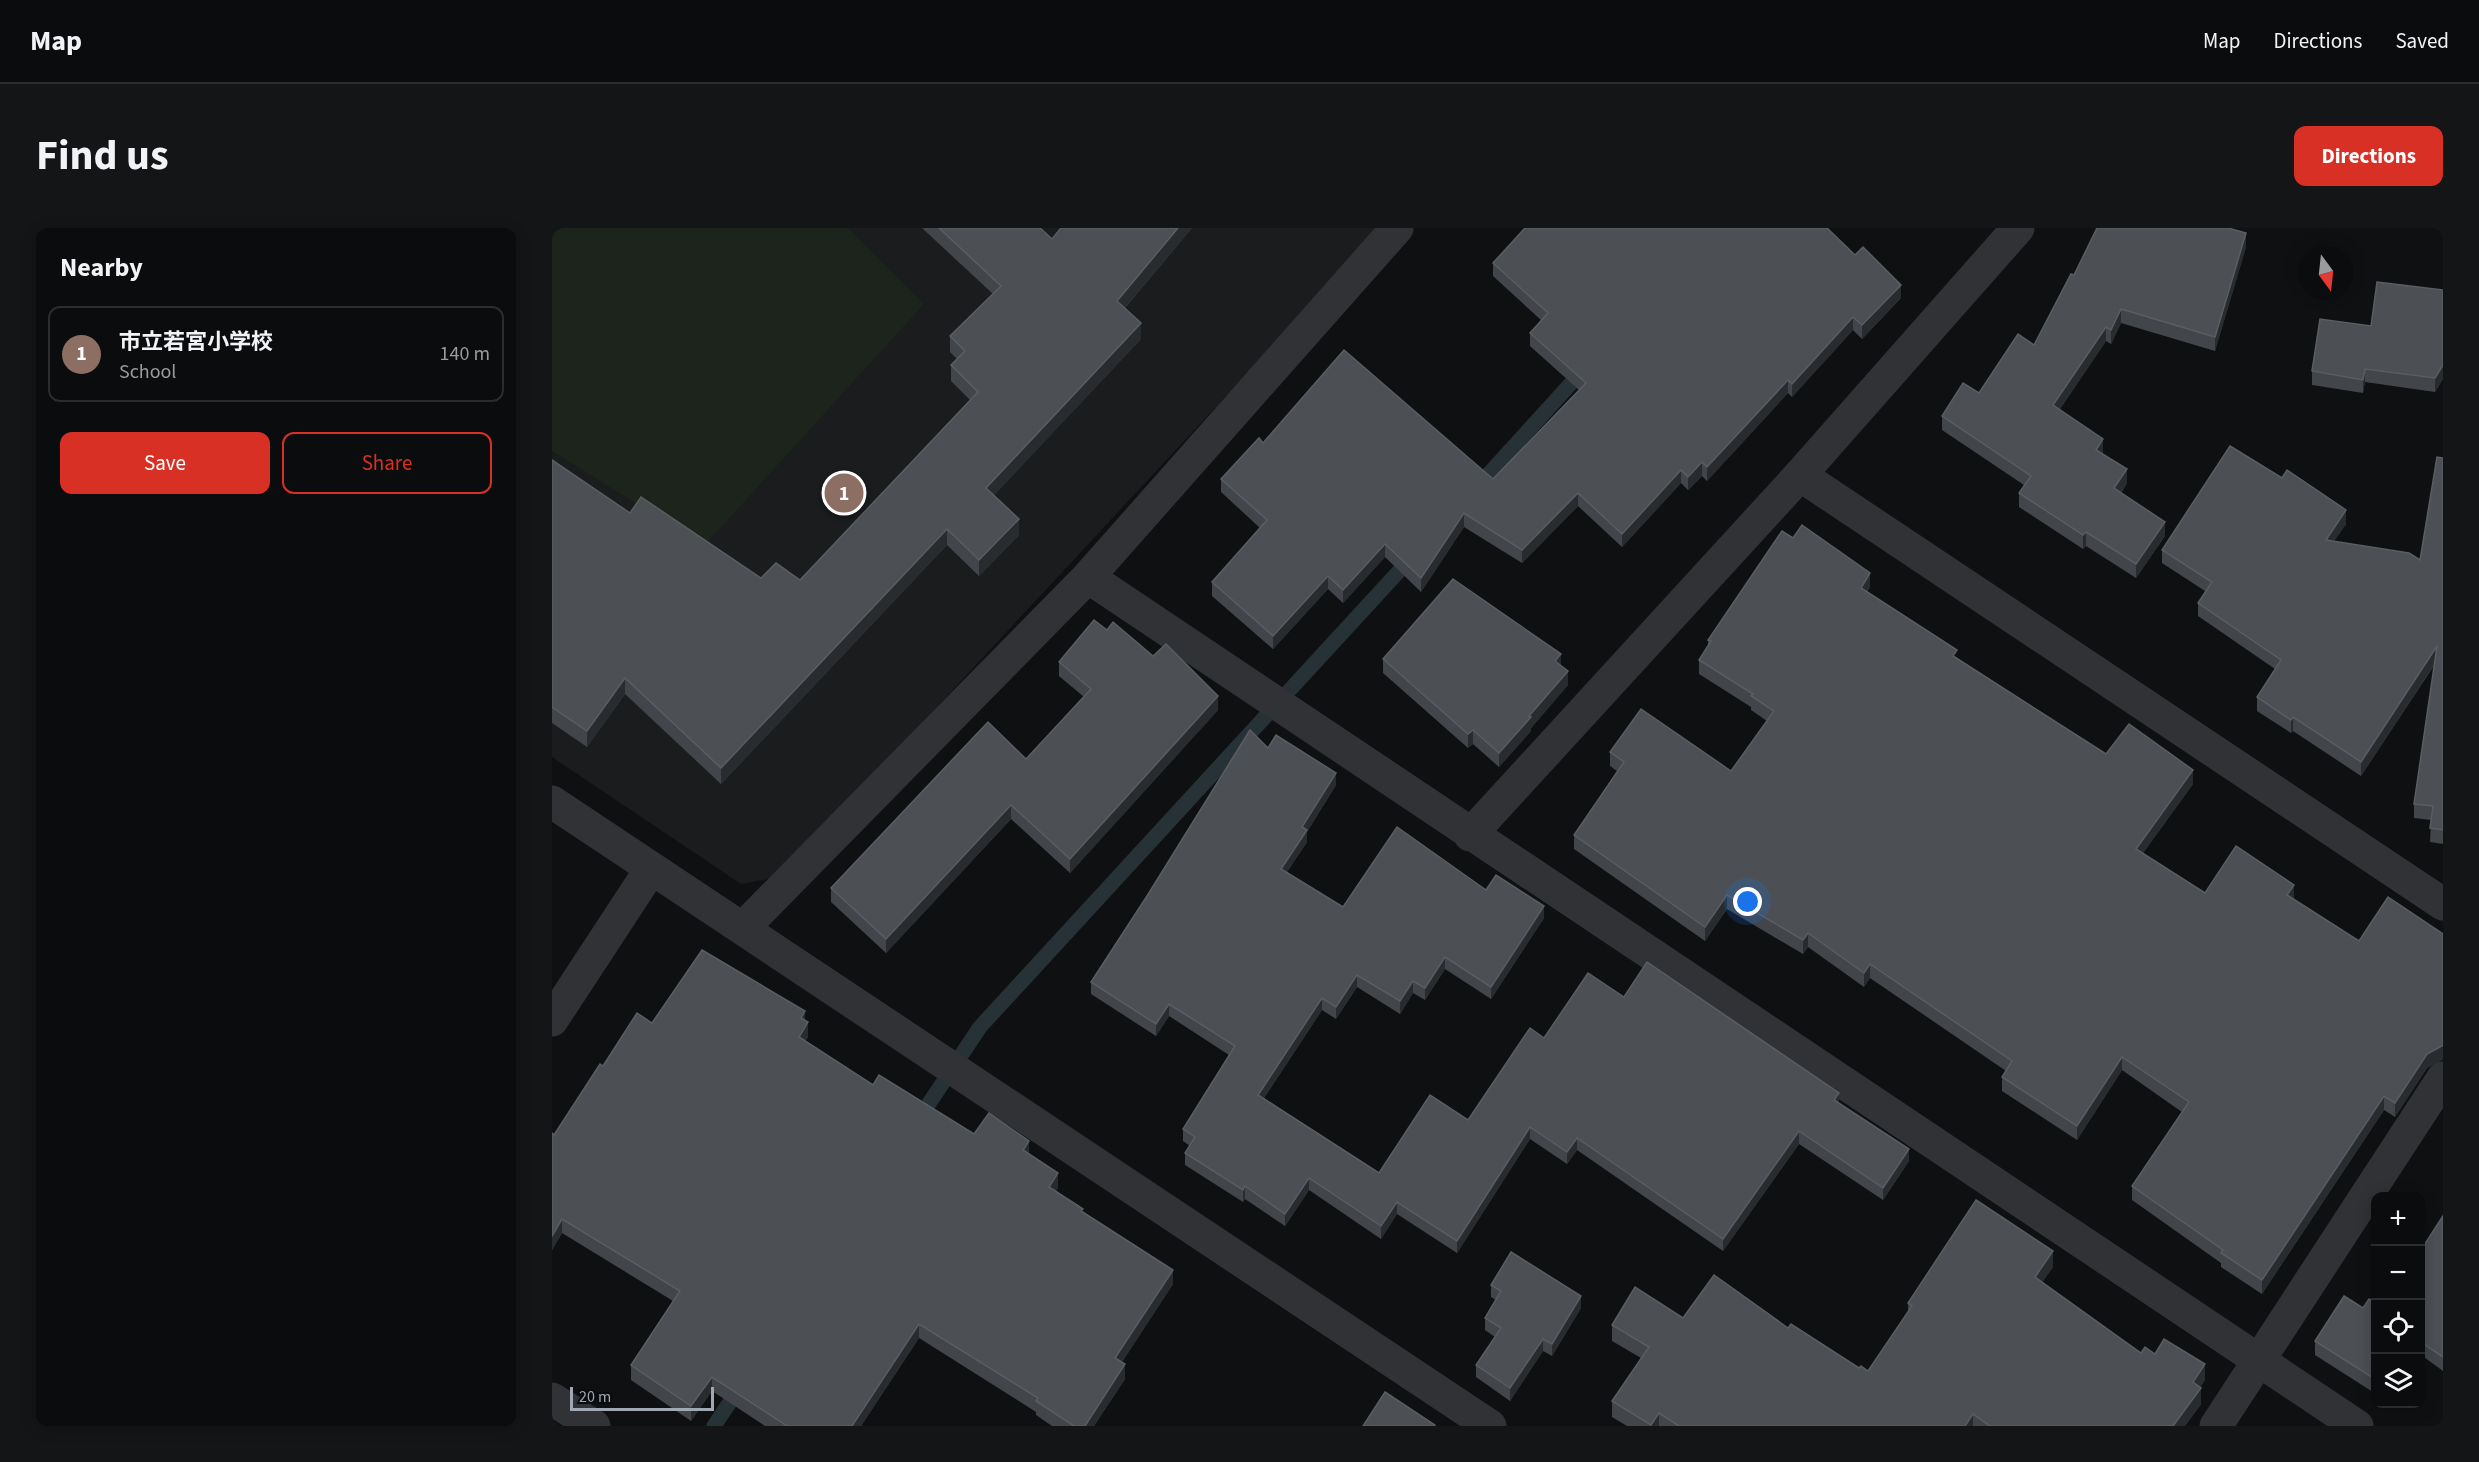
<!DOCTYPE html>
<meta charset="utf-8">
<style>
:root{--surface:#0b0c0d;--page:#141516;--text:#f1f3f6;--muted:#9a9b9d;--line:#2b2c2e;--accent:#d93025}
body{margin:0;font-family:"Source Sans 3","Noto Sans JP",sans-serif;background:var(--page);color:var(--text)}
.controls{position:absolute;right:18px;bottom:18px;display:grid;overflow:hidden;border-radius:12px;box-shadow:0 3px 15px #0003}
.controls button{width:54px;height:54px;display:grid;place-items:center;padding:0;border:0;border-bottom:2px solid var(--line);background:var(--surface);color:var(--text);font:30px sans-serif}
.compass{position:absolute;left:1747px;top:18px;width:54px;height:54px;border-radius:50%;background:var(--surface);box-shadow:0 3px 15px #0003;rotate:165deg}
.scale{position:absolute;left:18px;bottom:15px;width:144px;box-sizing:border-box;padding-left:6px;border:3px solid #9fa8b3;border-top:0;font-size:16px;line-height:21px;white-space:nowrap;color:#9fa8b3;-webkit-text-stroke:4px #0a0b0c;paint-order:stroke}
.you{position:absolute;left:1196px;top:674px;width:21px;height:21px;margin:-15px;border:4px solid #fff;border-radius:50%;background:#1a73e8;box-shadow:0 0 0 9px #1a73e833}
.badge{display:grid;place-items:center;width:39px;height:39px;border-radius:50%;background:var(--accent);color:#fff;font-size:20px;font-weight:700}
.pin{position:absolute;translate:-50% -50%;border:3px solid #fff;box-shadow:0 2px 6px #0006}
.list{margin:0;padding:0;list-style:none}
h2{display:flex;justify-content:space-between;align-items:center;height:78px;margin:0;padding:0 24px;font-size:26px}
h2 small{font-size:20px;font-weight:400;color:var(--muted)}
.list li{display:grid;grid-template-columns:39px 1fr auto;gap:18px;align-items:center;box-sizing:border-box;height:96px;margin:0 12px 12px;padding:0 12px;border:2px solid var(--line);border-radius:12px}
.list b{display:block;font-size:22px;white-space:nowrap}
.list p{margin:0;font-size:20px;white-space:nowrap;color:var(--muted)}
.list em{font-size:20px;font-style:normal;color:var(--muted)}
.actions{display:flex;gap:12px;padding:18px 24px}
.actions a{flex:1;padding:14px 0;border:2px solid var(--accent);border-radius:12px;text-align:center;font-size:21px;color:var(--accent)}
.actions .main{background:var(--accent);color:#fff}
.icon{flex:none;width:33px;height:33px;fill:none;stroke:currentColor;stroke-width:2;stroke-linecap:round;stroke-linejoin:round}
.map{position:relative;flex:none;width:1891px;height:1198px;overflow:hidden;border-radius:12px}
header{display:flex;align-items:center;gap:36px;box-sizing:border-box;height:84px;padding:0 30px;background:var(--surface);border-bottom:2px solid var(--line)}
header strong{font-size:28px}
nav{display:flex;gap:33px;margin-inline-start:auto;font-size:21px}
.intro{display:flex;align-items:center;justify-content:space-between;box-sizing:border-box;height:144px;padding:0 36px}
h1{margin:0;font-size:42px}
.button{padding:15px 27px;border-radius:12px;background:var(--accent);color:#fff;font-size:21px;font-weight:700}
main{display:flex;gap:36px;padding:0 36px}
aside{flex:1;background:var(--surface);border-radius:12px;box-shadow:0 3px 15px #0003}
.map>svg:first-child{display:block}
.built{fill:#1b1c1e}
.park{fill:#1c241c}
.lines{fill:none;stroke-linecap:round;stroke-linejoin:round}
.stream{stroke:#273237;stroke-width:15}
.minor{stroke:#303236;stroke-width:33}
.tertiary{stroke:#303236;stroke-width:33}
.wall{fill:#424549}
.shaded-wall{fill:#292c2e}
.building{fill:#4c5054;stroke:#595e63;stroke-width:1.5}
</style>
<header>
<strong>Map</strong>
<nav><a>Map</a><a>Directions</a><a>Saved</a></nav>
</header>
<div class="intro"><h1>Find us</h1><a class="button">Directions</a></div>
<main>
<aside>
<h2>Nearby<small></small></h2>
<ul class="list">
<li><span class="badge" style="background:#8d6e63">1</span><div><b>市立若宮小学校</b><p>School</p></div><em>140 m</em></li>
</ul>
<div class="actions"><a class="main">Save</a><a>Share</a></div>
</aside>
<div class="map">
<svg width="1891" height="1198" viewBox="0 0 1891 1198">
<rect width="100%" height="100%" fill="#0f1011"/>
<!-- built -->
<polygon class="built" points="0,0 830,0 227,649 189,656 0,529"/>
<!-- park -->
<polygon class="park" points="0,0 296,0 372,76 152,318 0,223"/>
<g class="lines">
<!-- stream -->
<g class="stream">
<polyline points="923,261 1032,141"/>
<polyline points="364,895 428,799 860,329"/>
<polyline points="162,1198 188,1159"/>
</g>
<!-- minor -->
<g class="minor">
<polyline points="1248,247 1891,676"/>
<polyline points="536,349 1805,1198"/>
<polyline points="918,607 1248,247 1466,0"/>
<polyline points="191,700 536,349 845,0"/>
<polyline points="0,792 99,641"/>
<polyline points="0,1171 42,1198"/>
<polyline points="1664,1198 1891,850"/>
</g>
<!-- tertiary -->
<polyline class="tertiary" points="0,574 938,1198"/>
</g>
<!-- wall -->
<g class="wall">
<polygon points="370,0 488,0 500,11 509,0 640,0 573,80 589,111 442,267 467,307 427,348 395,317 169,556 73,466 35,519 0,495 0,232 78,285 209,350 248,352 418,172 399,153 399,137 405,131 398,124 398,108 441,66"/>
<polygon points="1694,19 1663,123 1569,95 1559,116 1554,113 1508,181 1551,224 1550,226 1575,255 1569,265 1613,308 1584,350 1534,318 1531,321 1467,279 1467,265 1472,257 1390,202 1390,188 1427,165 1482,117 1522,47"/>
<polygon points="941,35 1349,70 1310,111 1301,102 1240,169 1236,165 1155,253 1150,248 1136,262 1129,255 1070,319 1026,278 970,335 912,299 869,364 833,329 791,375 776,361 721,421 660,368 660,354 708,300 669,264 669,251 711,215 941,251 1027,162 978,118 978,105 990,93 941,48"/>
<polygon points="1891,62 1891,151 1883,164 1813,154 1811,165 1760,157 1760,143 1819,98"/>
<polygon points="1891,230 1891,616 1878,614 1879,592 1862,590 1862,576 1883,436 1809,548 1741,503 1739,505 1705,483 1705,469 1723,441 1646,388 1646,375 1653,363 1610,335 1610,322 1794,296 1782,313 1868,332"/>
<polygon points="1318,359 1315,364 1405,430 1554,526 1641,556 1591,625 1653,665 1742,671 1807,713 1891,706 1891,830 1890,832 1875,840 1843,889 1832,882 1710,1066 1669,1039 1669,1035 1580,972 1580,958 1630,884 1570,842 1525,912 1450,863 1450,849 1454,843 1318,750 1312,759 1256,719 1251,726 1175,681 1153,713 1022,621 1022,607 1065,543 1058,538 1058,524 1179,543 1215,493 1199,482 1199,479 1147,446 1147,432 1156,417 1156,412"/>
<polygon points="555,402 601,428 666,482 518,645 459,591 334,725 279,674 279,660 474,531 532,469 507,448 507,434"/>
<polygon points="831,431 1009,438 1016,457 979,500 979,503 947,539 921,516 916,520 831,445"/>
<polygon points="716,520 784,557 755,604 755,614 735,644 791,679 934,662 992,690 939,771 893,741 873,772 861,765 848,786 805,759 784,791 770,782 712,870 827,945 916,892 992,810 1072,769 1287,875 1357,933 1331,972 1247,916 1171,1023 1025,922 1015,936 978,911 905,1025 845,986 829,1011 757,962 733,998 693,971 691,974 633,937 633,925 638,918 631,913 631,901 677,827 617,788 604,808 539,766 539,754"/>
<polygon points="253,793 256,809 253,813 321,857 422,906 477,926 506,960 504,963 621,1056 570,1134 573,1151 542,1198 500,1198 484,1187 484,1184 367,1110 309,1198 213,1198 160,1163 139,1193 79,1152 79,1137 121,1073 10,1005 0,1022 0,905 2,907 100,795"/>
<polygon points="1891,988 1891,1143 1869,1127 1869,1022"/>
<polygon points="1501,1039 1490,1054 1589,1125 1603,1126 1653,1152 1648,1159 1649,1176 1633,1198 1075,1198 1060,1189 1060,1173 1089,1130 1060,1113 1060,1097 1131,1090 1236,1100 1307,1140 1316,1143 1356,1084 1356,1075"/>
<polygon points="939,1057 1029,1080 1000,1128 991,1123 958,1173 924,1149 924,1137 943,1109 933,1102 933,1090 944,1072 939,1069"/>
<polygon points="1824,1075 1824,1166 1763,1127 1763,1113 1811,1080"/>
</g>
<!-- shaded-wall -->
<g class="shaded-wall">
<polygon points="626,0 640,0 565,89 565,73"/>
<polygon points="1694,5 1694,19 1663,123 1663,109"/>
<polygon points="1349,57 1349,70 1310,111 1310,97"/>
<polygon points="1569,81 1569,95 1559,116 1559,102"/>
<polygon points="1301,89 1301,102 1240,169 1240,156"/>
<polygon points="589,95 589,111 434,276 434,260"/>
<polygon points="1554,99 1554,113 1501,191 1501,177"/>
<polygon points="1891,137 1891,151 1883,164 1883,150"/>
<polygon points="1813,141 1813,154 1811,165 1811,152"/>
<polygon points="1236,152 1236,165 1155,253 1155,239"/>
<polygon points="1551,211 1551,224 1544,235 1544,222"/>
<polygon points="1150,234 1150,248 1136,262 1136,249"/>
<polygon points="1575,241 1575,255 1562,274 1562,260"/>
<polygon points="1129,242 1129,255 1070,319 1070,306"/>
<polygon points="1026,265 1026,278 970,335 970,322"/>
<polygon points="1794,282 1794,296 1774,325 1774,312"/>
<polygon points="912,285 912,299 869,364 869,350"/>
<polygon points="467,291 467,307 427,348 427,332"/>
<polygon points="1613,294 1613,308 1584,350 1584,336"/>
<polygon points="395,301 395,317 169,556 169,540"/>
<polygon points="1534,304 1534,318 1531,321 1531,307"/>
<polygon points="833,316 833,329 791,375 791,362"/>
<polygon points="1318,345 1318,359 1309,373 1309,360"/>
<polygon points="776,348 776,361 721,421 721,408"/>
<polygon points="1885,418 1885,432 1809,548 1809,534"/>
<polygon points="1009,426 1009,440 1003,433"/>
<polygon points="1016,443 1016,457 979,500 979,503 947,539 947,525 977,488"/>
<polygon points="73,450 73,466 35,519 35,503"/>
<polygon points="666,468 666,482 518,645 518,631"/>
<polygon points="1741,489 1741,503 1739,505 1739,492"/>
<polygon points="921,502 921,516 916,520 916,506"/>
<polygon points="1641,542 1641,556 1584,635 1584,621"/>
<polygon points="784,545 784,557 755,604 755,614 729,653 729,641 750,599"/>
<polygon points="459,577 459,591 334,725 334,711"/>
<polygon points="1742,657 1742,671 1735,681 1735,667"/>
<polygon points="1175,667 1175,681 1153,713 1153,699"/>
<polygon points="992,678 992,690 939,771 939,759"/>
<polygon points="1256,705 1256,719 1251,726 1251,712"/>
<polygon points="893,729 893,741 873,772 873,760"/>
<polygon points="1318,736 1318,750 1312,759 1312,745"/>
<polygon points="805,747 805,759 784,791 784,779"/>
<polygon points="861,753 861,765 848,786 848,773"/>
<polygon points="770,770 770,782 706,879 706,867"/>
<polygon points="617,776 617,788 604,808 604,796"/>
<polygon points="253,783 253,797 249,790"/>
<polygon points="256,794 256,809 247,823 247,809"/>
<polygon points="1891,816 1891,830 1890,832 1875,840 1843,889 1843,875 1875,826"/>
<polygon points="1570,829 1570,842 1525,912 1525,898"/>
<polygon points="1287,865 1287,877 1282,872"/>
<polygon points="1832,868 1832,882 1710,1066 1710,1052"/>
<polygon points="978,899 978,911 905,1025 905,1013"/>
<polygon points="1247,903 1247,916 1171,1023 1171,1011"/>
<polygon points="1025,910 1025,922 1015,936 1015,924"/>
<polygon points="477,913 477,928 471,922"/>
<polygon points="1357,921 1357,933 1331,972 1331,960"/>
<polygon points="506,945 506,960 497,973 497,959"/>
<polygon points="757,950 757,962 733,998 733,986"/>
<polygon points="693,958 693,971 691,974 691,962"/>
<polygon points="845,974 845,986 829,1011 829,998"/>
<polygon points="10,991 10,1005 0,1022 0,1008"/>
<polygon points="1501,1023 1501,1039 1483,1065 1483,1049"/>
<polygon points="621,1042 621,1056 563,1145 563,1130"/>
<polygon points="1029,1068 1029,1080 1000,1128 1000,1116"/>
<polygon points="367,1096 367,1110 309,1198 300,1198"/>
<polygon points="991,1111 991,1123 958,1173 958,1160"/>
<polygon points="573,1136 573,1151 542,1198 533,1198"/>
<polygon points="1653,1136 1653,1152 1643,1167 1649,1160 1649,1176 1633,1198 1621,1198 1641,1154"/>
<polygon points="160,1149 160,1163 139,1193 139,1178"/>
<polygon points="1107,1185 1107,1198 1099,1198 1099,1197"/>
<polygon points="1421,1186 1421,1198 1413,1198"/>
</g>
<!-- building -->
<g class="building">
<polygon points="387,0 488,0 500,11 509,0 626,0 565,73 589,95 434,260 467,291 427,332 395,301 169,540 73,450 35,503 0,479 0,232 78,285 89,269 209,350 224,335 248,352 426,164 399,137 413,123 398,108 449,58"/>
<polygon points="973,0 1275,0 1303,27 1311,19 1349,57 1310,97 1301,89 1240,156 1236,152 1155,239 1150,234 1136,249 1129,242 1070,306 1026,265 970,322 912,285 869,350 833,316 791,362 776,348 721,408 660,354 715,292 669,251 707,210 711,215 792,122 941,251 1034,155 978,105 996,85 941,35"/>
<polygon points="1545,0 1676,0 1694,5 1663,109 1569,81 1559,102 1554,99 1501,177 1551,211 1544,222 1575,241 1562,260 1613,294 1584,336 1534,304 1531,307 1467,265 1479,248 1390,188 1411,155 1427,165 1466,106 1482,117 1519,46 1522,47"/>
<polygon points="1825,54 1891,62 1891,137 1883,150 1813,141 1811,152 1760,143 1768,91 1819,98"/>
<polygon points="1678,218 1730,250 1735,242 1794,282 1774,312 1857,325 1868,332 1885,229 1891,230 1891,602 1878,600 1881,578 1862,576 1885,418 1809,534 1741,489 1739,492 1705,469 1729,432 1646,375 1660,354 1610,322"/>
<polygon points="1250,297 1318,345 1309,360 1405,422 1401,428 1554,526 1577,496 1641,542 1584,621 1653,665 1684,618 1742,657 1735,667 1807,713 1836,669 1891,706 1891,816 1890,818 1875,826 1843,875 1832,868 1710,1052 1669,1025 1671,1022 1580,958 1637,874 1570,829 1525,898 1450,849 1460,833 1318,736 1312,745 1256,705 1251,712 1175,667 1153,699 1022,607 1072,534 1058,524 1089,481 1179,543 1222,483 1199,468 1201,466 1147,432 1159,413 1156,412 1230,303 1241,310"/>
<polygon points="901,351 1009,426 1003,433 1016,443 977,488 979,489 947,525 921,502 916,506 831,431"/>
<polygon points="542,392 555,402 561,394 601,428 614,416 666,468 518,631 459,577 334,711 279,660 436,494 474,531 539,461 507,434"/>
<polygon points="698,502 716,520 724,507 784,545 750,599 755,602 729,641 791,679 845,599 934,662 944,647 992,678 939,759 893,729 873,760 861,753 848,773 805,747 784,779 770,770 706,867 827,945 878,867 916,892 978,800 992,810 1036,745 1072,769 1095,734 1287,865 1282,872 1357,921 1331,960 1247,903 1171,1011 1025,910 1015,924 978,899 905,1013 845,974 829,998 757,950 733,986 693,958 691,962 633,925 643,909 631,901 683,818 617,776 604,796 539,754 595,668"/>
<polygon points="150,722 253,783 249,790 256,794 247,809 321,857 327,847 422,906 437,885 477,913 471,922 506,945 497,959 531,981 529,983 621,1042 563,1130 573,1136 533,1198 522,1198 484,1173 486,1170 367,1096 300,1198 235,1198 160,1149 139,1178 79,1137 128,1063 10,991 0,1008 0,905 2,907 48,836 51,838 85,785 100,795"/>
<polygon points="1424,972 1501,1023 1483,1049 1589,1125 1593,1119 1603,1126 1612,1111 1653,1136 1641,1154 1649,1160 1621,1198 1438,1198 1421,1186 1413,1198 1127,1198 1107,1185 1099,1197 1060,1173 1097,1119 1060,1097 1083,1059 1131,1090 1162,1047 1236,1100 1239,1096 1307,1140 1309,1138 1316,1143 1360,1078 1356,1075"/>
<polygon points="1891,988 1891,1129 1869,1114 1869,1022"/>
<polygon points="959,1024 1029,1068 1000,1116 991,1111 958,1160 924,1137 949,1100 933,1090 949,1063 939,1057"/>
<polygon points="1792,1068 1811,1080 1817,1071 1824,1075 1824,1152 1763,1113"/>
<polygon points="833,1164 883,1197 882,1198 811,1198"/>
</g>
</svg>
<div class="controls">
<button>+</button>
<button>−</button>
<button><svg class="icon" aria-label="locate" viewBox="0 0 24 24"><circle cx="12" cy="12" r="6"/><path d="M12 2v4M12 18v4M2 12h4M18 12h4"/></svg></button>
<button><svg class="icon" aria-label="layers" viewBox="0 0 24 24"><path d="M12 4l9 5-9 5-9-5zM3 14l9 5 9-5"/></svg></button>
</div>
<svg class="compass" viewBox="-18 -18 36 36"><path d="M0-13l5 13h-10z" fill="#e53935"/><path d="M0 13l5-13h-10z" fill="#9a9b9d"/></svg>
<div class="scale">20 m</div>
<div class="you"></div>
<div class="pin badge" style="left:292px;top:265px;background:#8d6e63">1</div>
</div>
</main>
